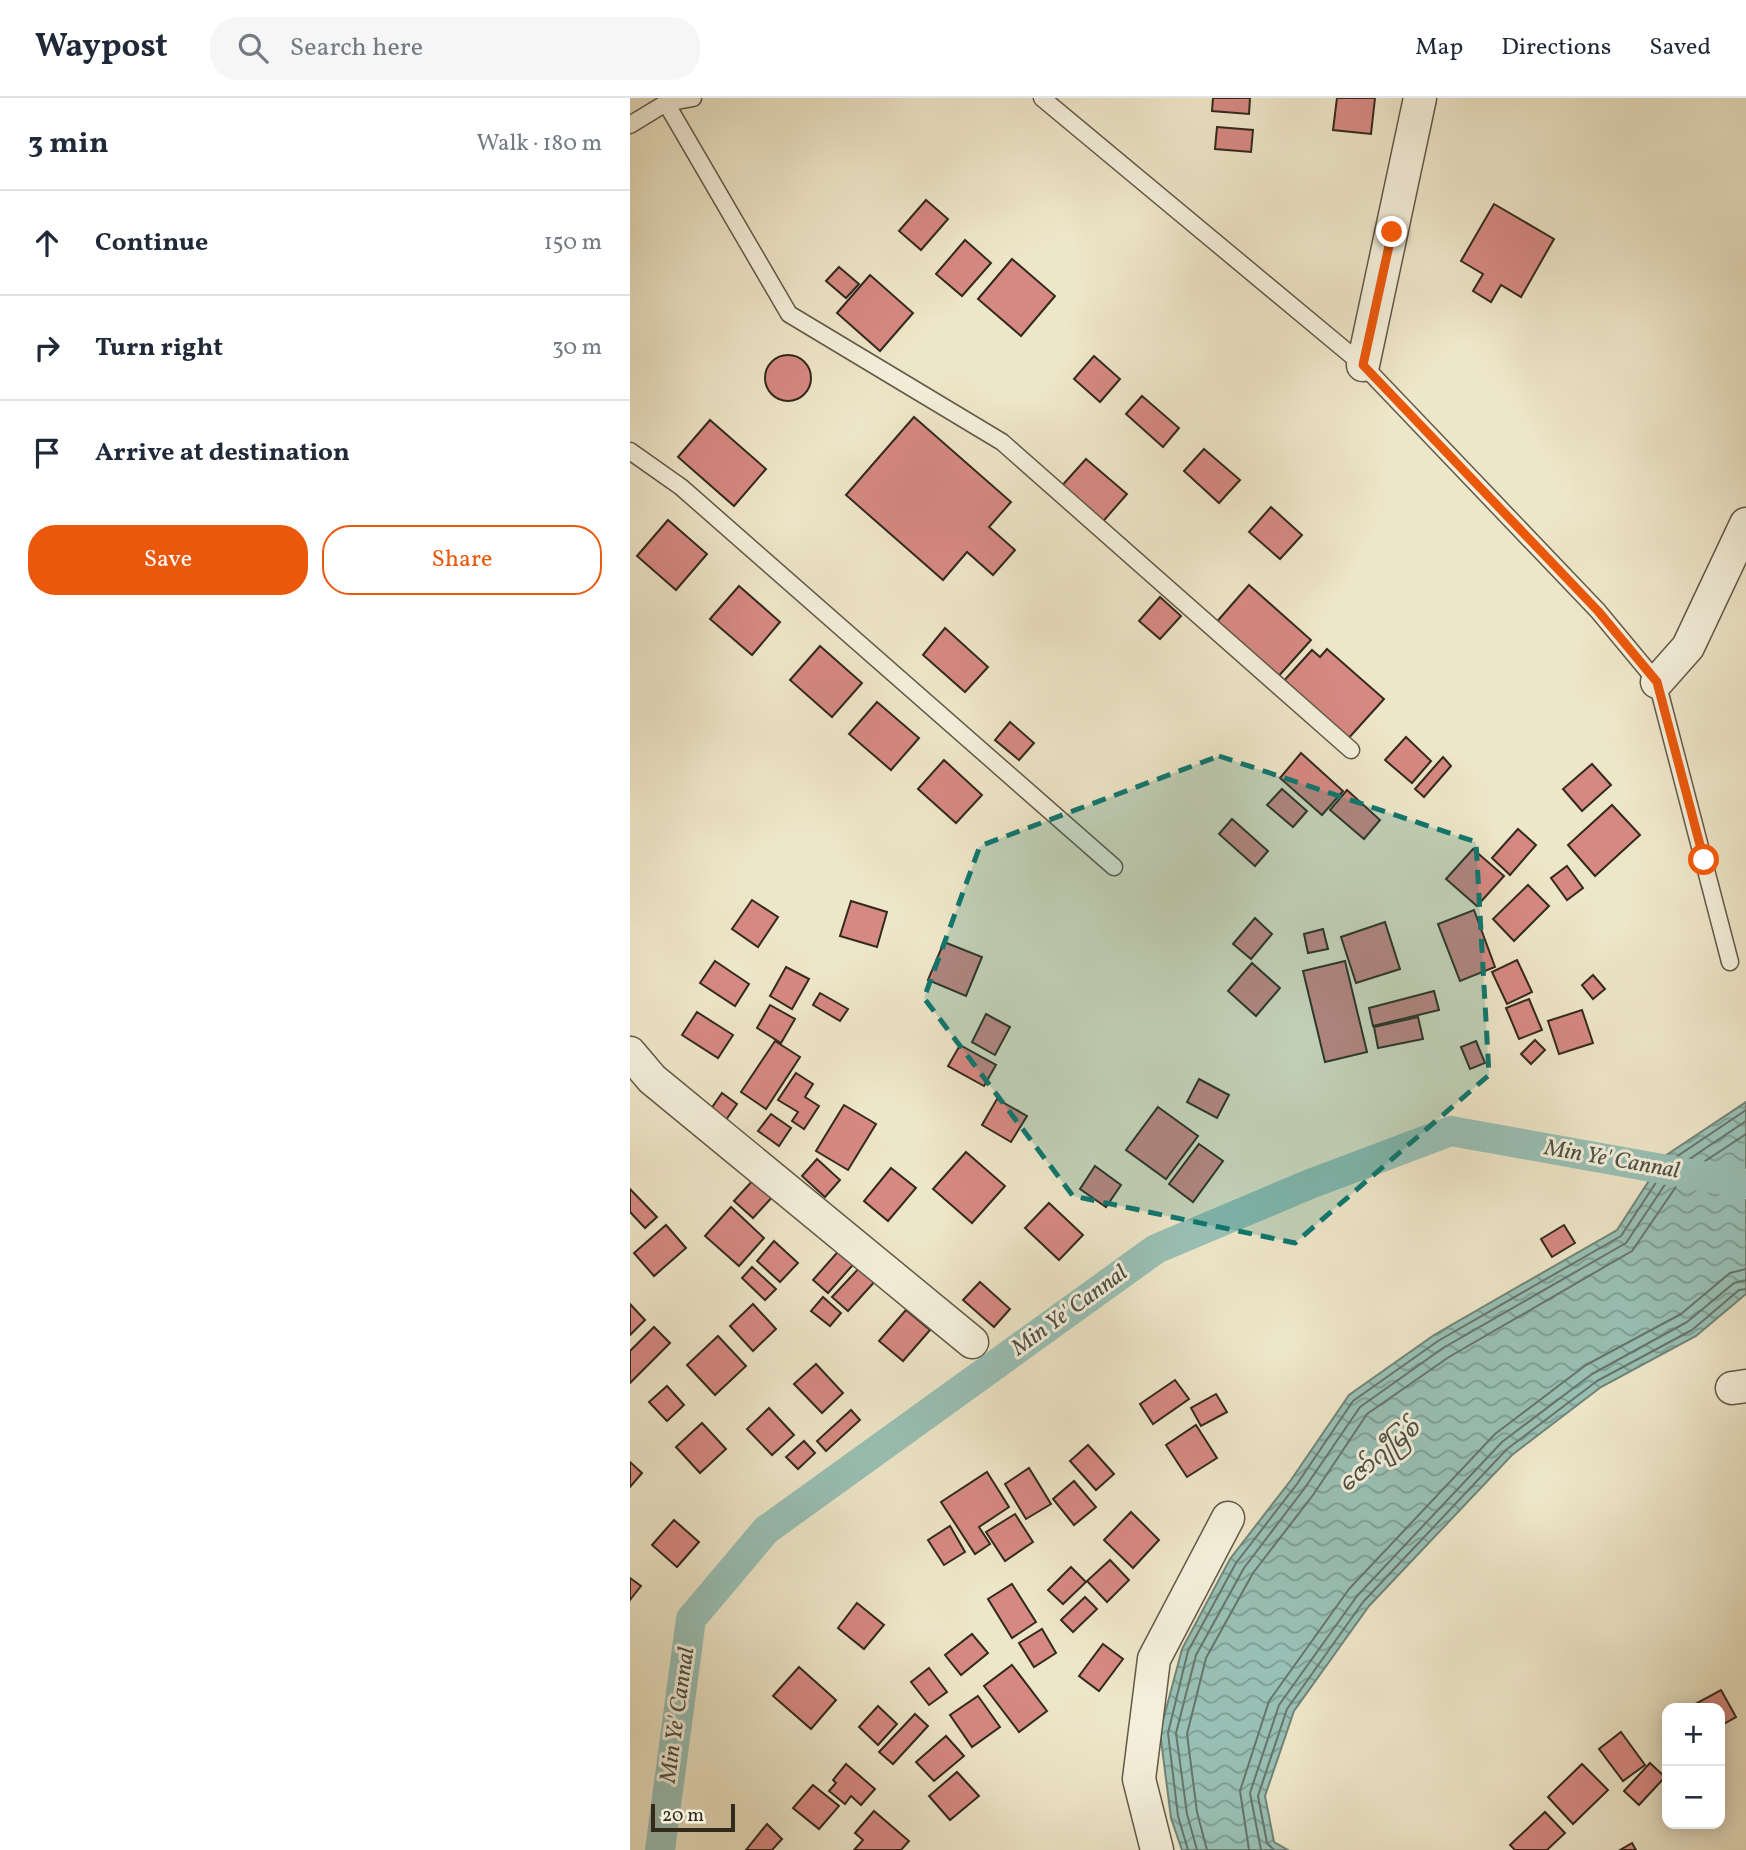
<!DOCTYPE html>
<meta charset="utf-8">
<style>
:root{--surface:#fff;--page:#f6f6f7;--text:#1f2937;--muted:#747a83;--line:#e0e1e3;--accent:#ea580c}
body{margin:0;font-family:Vollkorn,"Noto Sans Myanmar",serif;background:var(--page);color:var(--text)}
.controls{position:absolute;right:21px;bottom:21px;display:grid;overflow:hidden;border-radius:14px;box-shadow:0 4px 18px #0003}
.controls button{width:63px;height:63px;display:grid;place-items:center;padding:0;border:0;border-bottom:2px solid var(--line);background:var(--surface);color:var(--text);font:35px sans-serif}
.scale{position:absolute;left:21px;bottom:18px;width:84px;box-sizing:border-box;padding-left:7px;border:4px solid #332a1e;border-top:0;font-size:19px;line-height:24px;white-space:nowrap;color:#332a1e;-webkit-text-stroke:5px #f4efdb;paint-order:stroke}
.stop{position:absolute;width:21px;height:21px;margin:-16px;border:5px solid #ea580c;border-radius:50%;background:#fff}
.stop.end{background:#ea580c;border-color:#fff;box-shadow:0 2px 7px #0008}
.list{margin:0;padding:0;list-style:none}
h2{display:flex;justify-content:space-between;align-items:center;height:91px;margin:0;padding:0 28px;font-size:30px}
h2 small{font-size:23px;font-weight:400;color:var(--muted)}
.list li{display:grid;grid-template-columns:46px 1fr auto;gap:21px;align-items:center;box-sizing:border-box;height:105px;padding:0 28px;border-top:2px solid var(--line)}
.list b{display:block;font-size:26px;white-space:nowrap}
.list em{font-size:23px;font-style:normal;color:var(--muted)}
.actions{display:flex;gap:14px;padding:21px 28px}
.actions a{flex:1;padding:16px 0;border:2px solid var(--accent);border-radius:28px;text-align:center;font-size:24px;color:var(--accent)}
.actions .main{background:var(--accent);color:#fff}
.icon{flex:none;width:38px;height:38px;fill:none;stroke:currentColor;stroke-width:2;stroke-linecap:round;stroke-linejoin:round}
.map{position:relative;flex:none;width:1116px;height:1752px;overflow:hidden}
header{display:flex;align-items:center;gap:42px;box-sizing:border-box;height:98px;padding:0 35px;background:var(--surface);border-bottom:2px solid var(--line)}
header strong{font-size:33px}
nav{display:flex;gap:38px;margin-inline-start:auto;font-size:24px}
.search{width:490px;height:63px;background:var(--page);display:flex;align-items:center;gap:18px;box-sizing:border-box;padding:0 24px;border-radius:28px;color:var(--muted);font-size:26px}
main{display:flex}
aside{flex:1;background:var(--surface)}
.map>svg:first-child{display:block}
.water{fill:url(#water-waves);stroke:#708479;stroke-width:2}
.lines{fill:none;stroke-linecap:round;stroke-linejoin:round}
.shore{stroke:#66756a;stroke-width:2}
.canal{stroke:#99c0b5;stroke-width:30}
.building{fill:#d68982;stroke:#332a1e;stroke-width:2}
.lane-casing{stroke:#625948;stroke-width:19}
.street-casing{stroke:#625948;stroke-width:35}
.lane{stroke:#f4efdb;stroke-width:16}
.street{stroke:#f4efdb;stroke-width:32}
.route{stroke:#ea580c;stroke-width:9}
.marked{fill:#0f766e;fill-opacity:0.2;stroke:#0f766e;stroke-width:5;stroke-dasharray:14 9;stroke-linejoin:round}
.labels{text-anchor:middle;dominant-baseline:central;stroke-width:6;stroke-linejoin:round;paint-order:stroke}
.water-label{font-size:23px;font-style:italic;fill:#4c5044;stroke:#f4efdb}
</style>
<header>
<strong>Waypost</strong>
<div class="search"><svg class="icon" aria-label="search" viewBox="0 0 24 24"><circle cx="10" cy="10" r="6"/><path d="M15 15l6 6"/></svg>Search here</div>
<nav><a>Map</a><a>Directions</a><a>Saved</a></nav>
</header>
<main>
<aside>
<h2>3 min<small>Walk · 180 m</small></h2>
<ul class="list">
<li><svg class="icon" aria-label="ahead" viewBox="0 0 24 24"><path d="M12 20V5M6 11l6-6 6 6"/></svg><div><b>Continue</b></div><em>150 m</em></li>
<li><svg class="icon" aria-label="right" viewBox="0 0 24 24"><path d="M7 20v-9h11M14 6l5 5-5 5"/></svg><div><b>Turn right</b></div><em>30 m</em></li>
<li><svg class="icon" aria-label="arrive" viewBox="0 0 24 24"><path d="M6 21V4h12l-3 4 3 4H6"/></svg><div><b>Arrive at destination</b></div></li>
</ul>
<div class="actions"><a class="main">Save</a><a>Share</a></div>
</aside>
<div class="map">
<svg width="1116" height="1752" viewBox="0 0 1116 1752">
<defs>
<pattern id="water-waves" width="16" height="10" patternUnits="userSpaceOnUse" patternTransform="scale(1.75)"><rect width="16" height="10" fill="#99c0b5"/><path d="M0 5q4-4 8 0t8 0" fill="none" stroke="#7d9c93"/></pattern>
</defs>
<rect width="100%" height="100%" fill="#eee6c8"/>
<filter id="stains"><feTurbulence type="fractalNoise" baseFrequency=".00286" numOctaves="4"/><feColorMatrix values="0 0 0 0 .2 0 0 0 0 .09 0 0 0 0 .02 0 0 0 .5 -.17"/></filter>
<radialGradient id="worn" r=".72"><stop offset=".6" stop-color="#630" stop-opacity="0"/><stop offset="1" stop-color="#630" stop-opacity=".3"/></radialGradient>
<!-- water -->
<polygon class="water" points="1116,1004 1116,1196 1066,1238 971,1289 882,1357 739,1508 664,1613 635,1698 644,1744 658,1752 552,1752 541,1720 530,1634 552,1551 600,1461 661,1382 719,1297 804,1237 987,1132 1035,1058"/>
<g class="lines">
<!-- shore -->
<g class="shore">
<polyline points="558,1752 548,1718 538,1635 558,1553 606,1465 667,1386 723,1303 808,1243 991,1138 1040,1063 1116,1012"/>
<polyline points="567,1752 557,1716 546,1635 566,1557 614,1470 674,1391 730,1309 813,1250 996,1145 1046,1070 1116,1023"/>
<polyline points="577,1752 567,1714 557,1636 576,1560 623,1475 683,1397 737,1316 819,1259 1002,1153 1054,1077 1116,1036"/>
<polyline points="619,1752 610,1693 639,1603 719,1491 865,1336 956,1267 1051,1216 1100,1175 1116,1171"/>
<polyline points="631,1752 620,1695 649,1607 727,1498 872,1344 962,1276 1057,1224 1104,1185 1116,1182"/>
<polyline points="644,1752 637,1745 628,1698 657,1611 733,1504 877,1351 967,1283 1062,1232 1109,1192 1116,1191"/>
</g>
<!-- canal -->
<polyline class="canal" points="30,1752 61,1521 136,1432 526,1151 680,1086 821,1033 1116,1086"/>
</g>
<!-- building -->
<g class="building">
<polygon points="583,0 620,0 619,16 582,13"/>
<polygon points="707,0 745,0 741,36 703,32"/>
<polygon points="587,29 623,32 621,54 585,51"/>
<polygon points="296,102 318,121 291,152 269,133"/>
<polygon points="864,106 924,141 891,199 871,187 861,204 843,193 853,176 831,163"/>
<polygon points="335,142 361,165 332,198 306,176"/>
<polygon points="382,161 425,198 391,238 348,201"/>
<polygon points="209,169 229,186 216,200 196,183"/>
<polygon points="240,177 283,215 250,253 207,215"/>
<circle cx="158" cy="280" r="23"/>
<polygon points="464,258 490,281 470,304 444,281"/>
<polygon points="512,298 549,330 533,349 496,316"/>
<polygon points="284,319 381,404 359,429 385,452 363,477 337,454 313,482 216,397"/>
<polygon points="80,322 136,371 104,408 48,359"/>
<polygon points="574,351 610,382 589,405 554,373"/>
<polygon points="456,361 497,396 469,428 428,392"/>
<polygon points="641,409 672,437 650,461 619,434"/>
<polygon points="38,422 77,456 46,492 7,458"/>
<polygon points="619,487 681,542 646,581 584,527"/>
<polygon points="109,488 150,524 122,557 80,521"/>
<polygon points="530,499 551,518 530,541 509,523"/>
<polygon points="315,530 358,569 335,594 293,557"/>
<polygon points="190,548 232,585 202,619 160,582"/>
<polygon points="697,551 754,601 716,643 651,586 682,552 690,559"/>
<polygon points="247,604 289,640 261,672 219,636"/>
<polygon points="380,624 404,645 389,662 365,642"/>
<polygon points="776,639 801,663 782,685 755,662"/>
<polygon points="671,655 713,693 692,717 650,680"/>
<polygon points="813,659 821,668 794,699 785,691"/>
<polygon points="314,662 352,697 326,725 288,691"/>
<polygon points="962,666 981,687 952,713 933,691"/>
<polygon points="652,691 677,713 663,729 637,707"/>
<polygon points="717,692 750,722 734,741 700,712"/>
<polygon points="982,707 1010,737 965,778 938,747"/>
<polygon points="602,721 638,753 625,768 589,736"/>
<polygon points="888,731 906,747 880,777 862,760"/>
<polygon points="843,751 874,778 847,808 816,781"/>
<polygon points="937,768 953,790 937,802 921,780"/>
<polygon points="898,787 919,808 884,843 863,821"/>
<polygon points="122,802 148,819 128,849 102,831"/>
<polygon points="221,803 257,814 247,849 210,838"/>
<polygon points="844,812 865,869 830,883 808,826"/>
<polygon points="625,820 642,836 621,861 603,846"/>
<polygon points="755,824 770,871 726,885 711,839"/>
<polygon points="693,831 698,851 678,855 674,836"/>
<polygon points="314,844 352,859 336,898 298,882"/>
<polygon points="887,862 902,894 877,906 862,874"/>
<polygon points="85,863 119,886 105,908 70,885"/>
<polygon points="715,863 737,954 695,964 673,873"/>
<polygon points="622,865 650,890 626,918 598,893"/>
<polygon points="156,869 179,881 162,911 140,898"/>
<polygon points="963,877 975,891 963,901 952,887"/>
<polygon points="804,893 809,912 743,928 739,910"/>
<polygon points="190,895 218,911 210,923 183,907"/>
<polygon points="899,901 912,932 889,941 876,910"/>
<polygon points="140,907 165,921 151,945 127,930"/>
<polygon points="952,912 963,945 929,956 918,923"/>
<polygon points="67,914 103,937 88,960 52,937"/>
<polygon points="356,916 380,929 365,957 342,944"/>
<polygon points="788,919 793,941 748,950 744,929"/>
<polygon points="905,942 915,952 901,966 891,956"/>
<polygon points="145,943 170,959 136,1011 111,994"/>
<polygon points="846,943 855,965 840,971 831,949"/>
<polygon points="330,947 366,967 354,988 318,968"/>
<polygon points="166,975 183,986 175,999 189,1008 174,1031 162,1023 168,1014 148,1002"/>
<polygon points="569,981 599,997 587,1020 557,1004"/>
<polygon points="92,995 107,1006 91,1029 76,1018"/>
<polygon points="367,1001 397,1018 381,1044 352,1027"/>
<polygon points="214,1007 246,1026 218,1072 186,1053"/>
<polygon points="528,1009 568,1038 536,1081 496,1052"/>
<polygon points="141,1016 161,1030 149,1048 128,1033"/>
<polygon points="569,1046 593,1063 563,1104 539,1086"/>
<polygon points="336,1054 375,1088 342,1125 303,1091"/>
<polygon points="187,1061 210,1082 195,1099 172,1078"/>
<polygon points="465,1068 491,1087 476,1109 450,1091"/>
<polygon points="261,1070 286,1090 258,1123 234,1103"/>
<polygon points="125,1080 144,1097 123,1120 104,1103"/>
<polygon points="0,1091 27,1119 15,1130 0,1114"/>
<polygon points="419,1105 453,1137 429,1162 395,1130"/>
<polygon points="101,1109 134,1140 109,1168 75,1138"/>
<polygon points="36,1127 56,1150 24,1178 4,1155"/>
<polygon points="934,1127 945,1145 922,1159 911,1141"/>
<polygon points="144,1143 168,1165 150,1184 127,1163"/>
<polygon points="213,1148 228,1161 198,1195 183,1182"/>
<polygon points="232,1167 247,1181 218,1213 202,1199"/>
<polygon points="122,1169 146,1191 135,1202 112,1180"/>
<polygon points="350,1184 380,1211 364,1229 333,1202"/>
<polygon points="193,1199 211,1215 200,1228 181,1213"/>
<polygon points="0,1206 15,1222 0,1237"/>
<polygon points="123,1206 146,1231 123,1253 100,1228"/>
<polygon points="276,1212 300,1232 273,1263 249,1243"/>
<polygon points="24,1229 40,1245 0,1285 0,1253"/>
<polygon points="88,1238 116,1268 85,1297 57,1267"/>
<polygon points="186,1266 213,1295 192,1315 164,1286"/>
<polygon points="545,1282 559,1301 523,1326 510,1306"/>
<polygon points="37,1288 54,1307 37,1323 19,1304"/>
<polygon points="586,1296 597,1314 571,1328 561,1310"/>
<polygon points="139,1310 164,1337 142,1357 117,1331"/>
<polygon points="221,1312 230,1322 196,1353 187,1343"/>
<polygon points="72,1325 96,1351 70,1375 46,1349"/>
<polygon points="566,1327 587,1360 557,1379 536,1347"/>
<polygon points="174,1343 185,1355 168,1371 156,1359"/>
<polygon points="458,1347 484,1376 466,1392 440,1363"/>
<polygon points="0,1364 12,1375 0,1389"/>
<polygon points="399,1370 421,1406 396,1421 375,1386"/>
<polygon points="357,1374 379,1409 349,1429 360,1446 345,1456 311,1404"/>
<polygon points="444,1383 466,1409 444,1427 423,1401"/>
<polygon points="501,1414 529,1442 503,1470 474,1442"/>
<polygon points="385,1416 403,1444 375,1463 356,1434"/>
<polygon points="44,1422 69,1444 47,1469 22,1447"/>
<polygon points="320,1428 335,1454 314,1467 298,1442"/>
<polygon points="480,1462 499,1482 477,1504 457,1483"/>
<polygon points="441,1469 456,1484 433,1506 418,1492"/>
<polygon points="0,1480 11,1488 0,1502"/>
<polygon points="382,1486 406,1524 382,1540 358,1501"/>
<polygon points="455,1499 467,1511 443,1534 431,1522"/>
<polygon points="227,1505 254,1527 234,1551 208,1530"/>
<polygon points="412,1531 426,1555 404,1569 389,1545"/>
<polygon points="342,1536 358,1555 331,1577 315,1557"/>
<polygon points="473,1546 493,1561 469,1593 449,1578"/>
<polygon points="382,1567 417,1613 389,1634 354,1588"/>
<polygon points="169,1569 206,1602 181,1631 143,1598"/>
<polygon points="299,1570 317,1594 299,1607 281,1584"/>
<polygon points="1091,1592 1106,1619 1090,1628 1090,1610 1058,1610"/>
<polygon points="348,1598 370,1629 342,1649 320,1617"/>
<polygon points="248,1608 267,1626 248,1647 229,1629"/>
<polygon points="285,1616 298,1628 263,1666 249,1654"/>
<polygon points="991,1634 1015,1667 993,1683 969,1651"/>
<polygon points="316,1638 334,1658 304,1683 286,1664"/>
<polygon points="1020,1665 1035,1679 1009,1707 994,1693"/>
<polygon points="216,1666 245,1691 231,1707 221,1698 215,1706 199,1693 206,1685 203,1682"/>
<polygon points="952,1666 978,1692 943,1726 918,1699"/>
<polygon points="327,1674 349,1698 320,1722 299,1698"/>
<polygon points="183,1687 209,1708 189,1731 163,1710"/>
<polygon points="244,1713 279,1743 271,1752 224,1752 233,1742 225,1735"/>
<polygon points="915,1714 935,1735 917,1752 885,1752 880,1747"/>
<polygon points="137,1726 152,1741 142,1752 116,1752"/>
<polygon points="1002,1745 1006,1752 990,1752"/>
</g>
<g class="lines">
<defs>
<g id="lane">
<polyline points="412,0 733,267 968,513 1027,584 1100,864"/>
<polyline points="36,5 159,216 372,344 721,652"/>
<polyline points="0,27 36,5 63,0"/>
<polyline points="0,353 51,389 484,769"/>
</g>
<g id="street">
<polyline points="733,267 790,0"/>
<polyline points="1027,584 1058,549 1116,426"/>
<polyline points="0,955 22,981 342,1244"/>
<polyline points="1102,1290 1116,1288"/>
<polyline points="527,1752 509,1681 524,1561 598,1420"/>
</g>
</defs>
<!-- lane casing -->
<use href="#lane" class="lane-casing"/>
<!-- street casing -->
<use href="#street" class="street-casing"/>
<!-- lane -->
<use href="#lane" class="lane"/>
<!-- street -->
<use href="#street" class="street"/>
</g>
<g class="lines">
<!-- route -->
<polyline class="route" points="762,134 733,267 968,513 1027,584 1074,762"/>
</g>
<!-- marked area -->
<path class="marked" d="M 589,658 L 846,744 L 859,977 L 665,1145 L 443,1098 L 294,900 L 350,748 Z"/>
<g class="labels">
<!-- water labels -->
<g class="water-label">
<text transform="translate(982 1062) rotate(10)">Min Ye' Cannal</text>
<text transform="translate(440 1213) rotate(-36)">Min Ye' Cannal</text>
<text transform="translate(750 1359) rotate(-40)">ဇော်ဂျီမြစ်</text>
<text transform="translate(48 1617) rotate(-82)">Min Ye' Cannal</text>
</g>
</g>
<rect width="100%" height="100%" filter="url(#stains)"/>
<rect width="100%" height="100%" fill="url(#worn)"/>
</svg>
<div class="controls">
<button>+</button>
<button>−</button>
</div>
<div class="scale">20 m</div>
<div class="stop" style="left:1074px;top:762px"></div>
<div class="stop end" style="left:762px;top:134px"></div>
</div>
</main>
